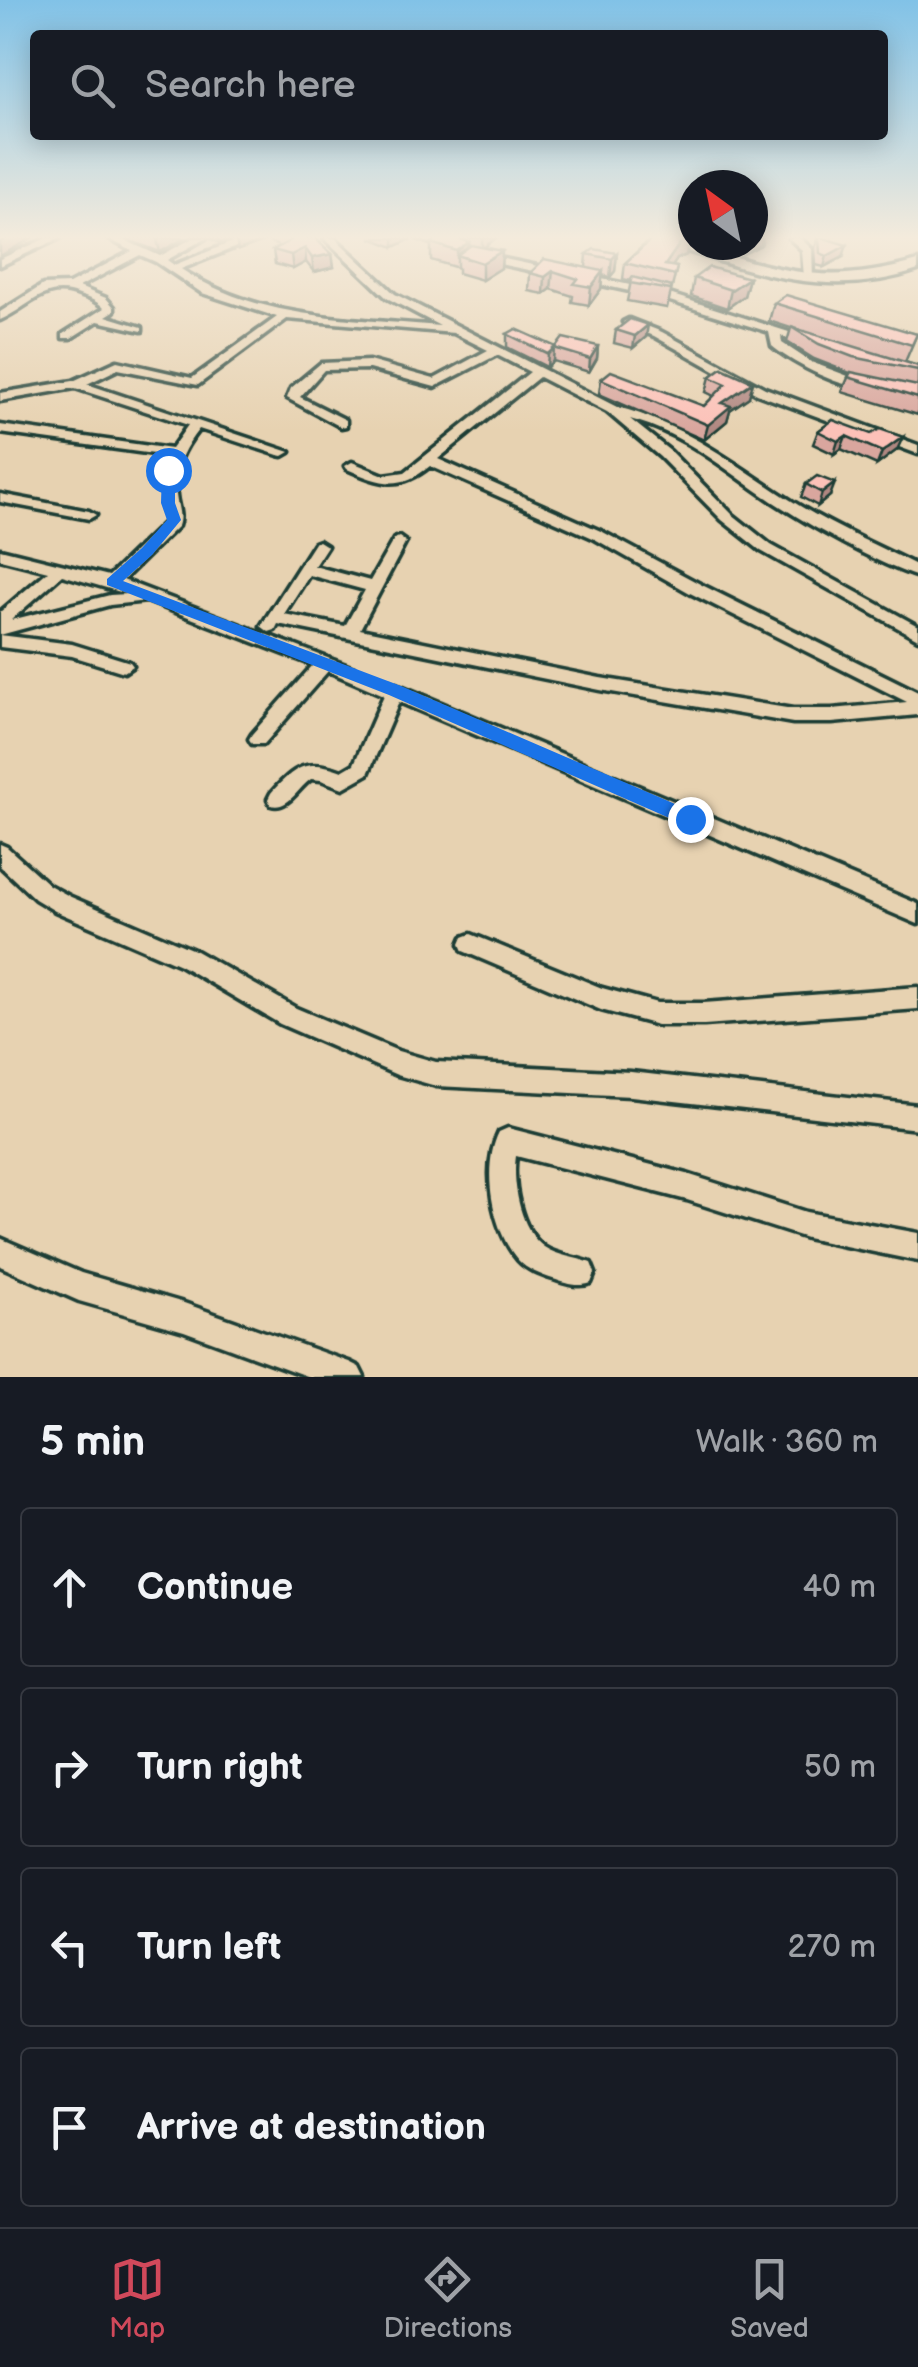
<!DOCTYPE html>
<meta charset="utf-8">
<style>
:root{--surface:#171b24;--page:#242831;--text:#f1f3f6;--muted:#9ea1a6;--line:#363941;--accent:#d1495b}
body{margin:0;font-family:"Balsamiq Sans",sans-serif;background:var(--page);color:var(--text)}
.compass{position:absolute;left:678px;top:170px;width:90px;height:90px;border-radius:50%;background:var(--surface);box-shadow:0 5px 25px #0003;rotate:327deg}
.stop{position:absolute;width:30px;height:30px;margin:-22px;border:8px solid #1a73e8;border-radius:50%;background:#fff}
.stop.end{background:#1a73e8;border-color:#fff;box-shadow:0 2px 10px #0008}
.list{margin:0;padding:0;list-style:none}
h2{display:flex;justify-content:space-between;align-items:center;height:130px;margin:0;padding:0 40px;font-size:42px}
h2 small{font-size:32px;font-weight:400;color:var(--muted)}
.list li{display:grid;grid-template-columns:65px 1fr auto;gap:30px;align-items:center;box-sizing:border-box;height:160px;margin:0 20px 20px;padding:0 20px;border:2px solid var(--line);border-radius:10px}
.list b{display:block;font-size:38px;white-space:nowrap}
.list em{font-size:32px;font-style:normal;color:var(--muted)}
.icon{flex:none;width:55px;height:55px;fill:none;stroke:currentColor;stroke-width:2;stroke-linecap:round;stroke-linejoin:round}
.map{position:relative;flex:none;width:918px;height:1377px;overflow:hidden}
.search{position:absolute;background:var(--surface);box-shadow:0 5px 25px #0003;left:30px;right:30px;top:30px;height:110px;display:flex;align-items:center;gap:25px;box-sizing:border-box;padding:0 35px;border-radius:10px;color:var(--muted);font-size:38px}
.sheet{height:850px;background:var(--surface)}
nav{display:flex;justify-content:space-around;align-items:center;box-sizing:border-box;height:140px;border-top:2px solid var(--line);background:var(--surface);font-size:28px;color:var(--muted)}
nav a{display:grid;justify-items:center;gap:5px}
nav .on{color:var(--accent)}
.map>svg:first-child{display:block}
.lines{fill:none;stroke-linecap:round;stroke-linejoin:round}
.street-casing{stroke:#1f3d34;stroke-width:7}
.secondary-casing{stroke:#1f3d34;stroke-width:7}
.street{fill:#e7d2b1;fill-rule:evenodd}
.secondary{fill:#e7d2b1;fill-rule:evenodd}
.wall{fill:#d9a69e;stroke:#1f3d34;stroke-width:2.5}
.shaded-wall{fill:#b08781;stroke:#1f3d34;stroke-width:2.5}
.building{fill:#fcc1b8;stroke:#1f3d34;stroke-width:2.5}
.route{fill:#1a73e8}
</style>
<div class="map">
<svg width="918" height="1377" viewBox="0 0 918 1377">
<rect width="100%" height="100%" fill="#e7d2b1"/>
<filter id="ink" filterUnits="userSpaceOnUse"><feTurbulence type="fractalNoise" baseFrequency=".01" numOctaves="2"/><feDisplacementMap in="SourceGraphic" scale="20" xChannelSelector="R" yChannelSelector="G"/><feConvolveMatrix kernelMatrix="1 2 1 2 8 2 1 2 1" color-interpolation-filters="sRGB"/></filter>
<g filter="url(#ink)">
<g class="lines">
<defs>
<g id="street">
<polygon points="47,238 60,238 0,266 0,259"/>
<path d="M 107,238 L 120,238 L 160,256 L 193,238 L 206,238 L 167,260 L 174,265 L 240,239 L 246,239 L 246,243 L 181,269 C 257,320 351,318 440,326 L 387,298 L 324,238 L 335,238 L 395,294 L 617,407 C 687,424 740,469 800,506 C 838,529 878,546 918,566 L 918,577 C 874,562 812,527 772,501 C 727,471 684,433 630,419 L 670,451 L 732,514 L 771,545 L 918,626 L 918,639 L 761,551 L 722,520 L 660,457 L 607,412 L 539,377 L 438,459 L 603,532 L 702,585 L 918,692 L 918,715 L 832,723 L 793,723 L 600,690 L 278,624 L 275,630 L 269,632 L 261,626 L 314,543 L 319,541 L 327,546 L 314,566 L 370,581 L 394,539 L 399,537 L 406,542 L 360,629 L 600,678 L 793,709 L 832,709 L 907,702 L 690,593 L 593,538 L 430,466 C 400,491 381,484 347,469 L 345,466 L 352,462 L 384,475 L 405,472 L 530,372 L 497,355 L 435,387 L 369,369 L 324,370 L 300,397 L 346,420 L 346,426 L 341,427 L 287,398 L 291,388 L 321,363 L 369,361 L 434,379 L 488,350 L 454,333 L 287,319 L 198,385 L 118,369 L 87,384 L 290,452 L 283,456 L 278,455 L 199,429 C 183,449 173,469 176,495 C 177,506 182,515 178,526 L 123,580 L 401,686 L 918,904 L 918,924 L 399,702 L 368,774 L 343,788 L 321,780 L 311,779 C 298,788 288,810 271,805 L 268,799 L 271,793 C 295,767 306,758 342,771 L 354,764 L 384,695 L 328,671 L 264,744 L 252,744 L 249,739 L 252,734 L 313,665 L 147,601 L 110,605 L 0,635 L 0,612 L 48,571 L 0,559 L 0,549 L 109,576 L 167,520 L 161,480 L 168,456 L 0,433 L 0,425 L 171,449 L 188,425 L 75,388 L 0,401 L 0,393 L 73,381 L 117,361 L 192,378 L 277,317 L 202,293 L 156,262 L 140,255 L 79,287 L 106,298 L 114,307 L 114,311 L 106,316 L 142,327 L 142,331 L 98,321 L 71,338 L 63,338 L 63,334 L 104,308 C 97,301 91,299 82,296 C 45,280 32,306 0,320 L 0,312 L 43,285 L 69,284 L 132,251 ZM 62,575 L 127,594 L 110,595 L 11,620 ZM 309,575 L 365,590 L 345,626 L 284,614 Z"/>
<polygon points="417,238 432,238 460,249 452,251"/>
<polygon points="789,238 800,238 812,249 813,280 804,278 802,250"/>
<polygon points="480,254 557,270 562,273 557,276 476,259 476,255"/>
<path d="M 583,275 L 663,292 L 811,339 L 813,341 L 807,344 L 781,336 L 782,343 L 811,362 L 872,385 C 851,395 790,362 772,346 L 769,332 L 657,297 L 579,280 L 578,278 Z"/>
<polygon points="629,319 662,332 765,388 918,445 918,454 757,394 654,336 625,324 623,322"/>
<polygon points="0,494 89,511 96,515 89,519 0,502"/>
<polygon points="0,635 72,644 130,662 133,666 124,672 72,656 0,647"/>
<polygon points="0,844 7,847 49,885 71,897 196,951 296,1008 398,1051 436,1062 631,1072 918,1105 918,1129 631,1096 436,1086 397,1075 280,1024 180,965 55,911 35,899 0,866"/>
<polygon points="471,934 602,988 657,1003 704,1003 918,987 918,1009 704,1025 657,1025 601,1010 463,951 460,944 463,937"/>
<path d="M 508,1128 L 687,1174 L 806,1212 L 918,1233 L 918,1261 L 806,1238 L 687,1200 L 516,1156 C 512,1183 520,1230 544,1247 C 557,1256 576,1257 591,1263 L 595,1273 L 591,1283 C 578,1288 566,1283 553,1279 C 541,1275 527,1270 518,1260 C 492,1230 481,1167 499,1132 Z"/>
<polygon points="0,1238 81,1273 184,1303 349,1362 359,1367 364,1377 309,1377 184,1331 79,1301 0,1266"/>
</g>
<path id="secondary" d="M 657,238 C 685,238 706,248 732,256 C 804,278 846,281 918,261 L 918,270 C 847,295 777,281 707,257 C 691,252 671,248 657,238 Z"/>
</defs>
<!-- street casing -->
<use href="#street" class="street-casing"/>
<!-- secondary casing -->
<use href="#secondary" class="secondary-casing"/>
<!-- street -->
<use href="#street" class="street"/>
<!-- secondary -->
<use href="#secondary" class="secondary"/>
</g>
<!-- wall -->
<g class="wall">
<polygon points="123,238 185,238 160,252"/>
<polygon points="209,238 315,238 332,254 334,267 314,272 306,262 293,269 275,264 273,250 280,247 267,240 238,250 236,238 219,243"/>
<polygon points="371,238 413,238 394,247"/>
<polygon points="437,238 496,238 484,247 502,251 501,268 482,280 458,273 458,268 431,260 431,243 439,239"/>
<polygon points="651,238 693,238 693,241 689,239 686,255 677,259 672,266 677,267 667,308 627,301 631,281 623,279 625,263"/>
<polygon points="753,238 763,238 761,245 743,254 709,245 753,245"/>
<polygon points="818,238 843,257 824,267 816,265 815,248"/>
<polygon points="617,253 615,271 610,277 602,275 601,289 589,305 572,302 573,296 551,289 544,294 529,291 530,273 586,268 587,254"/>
<polygon points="694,278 749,278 744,296 727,308 691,296"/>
<polygon points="774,303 917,334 905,362 918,366 918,415 842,392 850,373 814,359 787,342 791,328 769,321"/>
<polygon points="616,330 646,337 633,348 614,343"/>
<polygon points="507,334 556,347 598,346 597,358 589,372 553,361 547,367 507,347"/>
<polygon points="722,368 749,397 730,410 727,421 704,440 599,394 601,379 704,406 714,396 706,392 710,377"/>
<polygon points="833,420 897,450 877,465 841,449 834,454 813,444 818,431"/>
<polygon points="806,484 830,496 818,506 801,497"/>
</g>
<!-- shaded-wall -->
<g class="shaded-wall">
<polygon points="8,238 32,238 0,256 0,242"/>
<polygon points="161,238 185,238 160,252 157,240"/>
<polygon points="218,238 266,238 267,240 238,250 236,238 219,243"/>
<polygon points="394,238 413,238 394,247"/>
<polygon points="482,238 496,238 482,249"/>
<polygon points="753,238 763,238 761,245 743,254 745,245 753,245"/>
<polygon points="689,239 686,255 677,259 668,273 665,265 680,243"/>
<polygon points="469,242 468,259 457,255 457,268 457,251"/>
<polygon points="847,245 843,257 824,267 827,256"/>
<polygon points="305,248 306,262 293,269 291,255"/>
<polygon points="502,251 501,268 482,280 482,263"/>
<polygon points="617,253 615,271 610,277 612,259"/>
<polygon points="332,254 334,267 314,272 312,258"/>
<polygon points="553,271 551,289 544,294 545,277"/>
<polygon points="603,271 601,289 589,305 591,287"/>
<polygon points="749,278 744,296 727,308 731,290"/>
<polygon points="648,325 646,337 633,348 635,336"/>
<polygon points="598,346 597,358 589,372 590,359"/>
<polygon points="554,348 553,361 547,367 548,354"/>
<polygon points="753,382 749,397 730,410 727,421 704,440 708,425 722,403"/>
<polygon points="846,436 841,449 834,454 838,441"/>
<polygon points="903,437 897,450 877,465 882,452"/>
<polygon points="835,483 830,496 818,506 822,493"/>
</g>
<!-- building -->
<g class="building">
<polygon points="288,238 315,238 332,254 312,258 305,248 291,255 273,250 291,240"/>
<polygon points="439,238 457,238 469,242 457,251 431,243"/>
<polygon points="653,238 689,239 680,243 665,265 677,267 675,275 625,263"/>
<polygon points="819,238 824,238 847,245 827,256 820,253"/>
<polygon points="471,245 502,251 482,263 457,255"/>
<polygon points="594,249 617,253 612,259 587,254"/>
<polygon points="544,259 603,271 591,287 574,284 578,279 553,271 545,277 530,273"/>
<polygon points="709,267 749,278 731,290 694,278"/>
<polygon points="632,277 672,287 671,290 630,283"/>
<polygon points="786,295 917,334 912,345 774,303"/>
<polygon points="630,319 648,325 635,336 616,330"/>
<polygon points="791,327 918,366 918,370 853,357 819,344"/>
<polygon points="516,329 556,347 563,338 598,346 590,359 554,348 548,354 507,334"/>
<polygon points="722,368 753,382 722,403 731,406 708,425 601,379 611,371 704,406 726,384 710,377"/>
<polygon points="851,372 918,386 918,398 848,377"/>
<polygon points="833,420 871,434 880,429 903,437 882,452 846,436 838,441 818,431"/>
<polygon points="817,476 835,483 822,493 806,484"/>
</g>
</g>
<!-- sky -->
<linearGradient id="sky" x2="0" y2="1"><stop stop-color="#81c2e7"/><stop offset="0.55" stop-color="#f4ebdc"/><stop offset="1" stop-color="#f4ebdc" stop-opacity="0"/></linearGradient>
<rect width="918" height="431" fill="url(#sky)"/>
<!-- route -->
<polygon class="route" points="168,466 175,470 175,503 181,520 152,555 123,581 401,686 696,813 696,824 683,824 389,695 107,585 107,579 142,548 167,520 161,503 162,470"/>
</svg>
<svg class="compass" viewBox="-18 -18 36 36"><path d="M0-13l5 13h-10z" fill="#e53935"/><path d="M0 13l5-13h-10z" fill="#9ea1a6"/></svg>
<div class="stop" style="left:168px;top:470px"></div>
<div class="stop end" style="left:690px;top:819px"></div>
<div class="search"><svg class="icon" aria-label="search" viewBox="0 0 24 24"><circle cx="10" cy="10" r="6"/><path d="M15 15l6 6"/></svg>Search here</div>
</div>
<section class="sheet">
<h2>5 min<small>Walk · 360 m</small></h2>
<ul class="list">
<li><svg class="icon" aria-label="ahead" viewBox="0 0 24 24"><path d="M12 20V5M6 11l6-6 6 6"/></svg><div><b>Continue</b></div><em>40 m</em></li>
<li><svg class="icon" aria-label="right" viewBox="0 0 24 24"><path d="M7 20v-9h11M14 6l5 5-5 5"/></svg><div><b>Turn right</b></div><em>50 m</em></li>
<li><svg class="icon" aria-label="left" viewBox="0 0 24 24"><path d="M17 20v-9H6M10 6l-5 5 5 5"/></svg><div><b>Turn left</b></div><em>270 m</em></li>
<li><svg class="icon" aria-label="arrive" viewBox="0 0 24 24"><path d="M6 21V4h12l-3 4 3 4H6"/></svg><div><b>Arrive at destination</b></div></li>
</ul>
</section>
<nav>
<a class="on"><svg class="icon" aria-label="map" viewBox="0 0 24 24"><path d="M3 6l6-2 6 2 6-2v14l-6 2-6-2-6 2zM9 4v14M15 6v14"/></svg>Map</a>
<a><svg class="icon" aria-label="directions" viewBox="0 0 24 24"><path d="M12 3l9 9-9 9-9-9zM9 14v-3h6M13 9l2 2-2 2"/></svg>Directions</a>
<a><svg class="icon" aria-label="saved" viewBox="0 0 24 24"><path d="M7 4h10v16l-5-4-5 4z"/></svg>Saved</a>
</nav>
